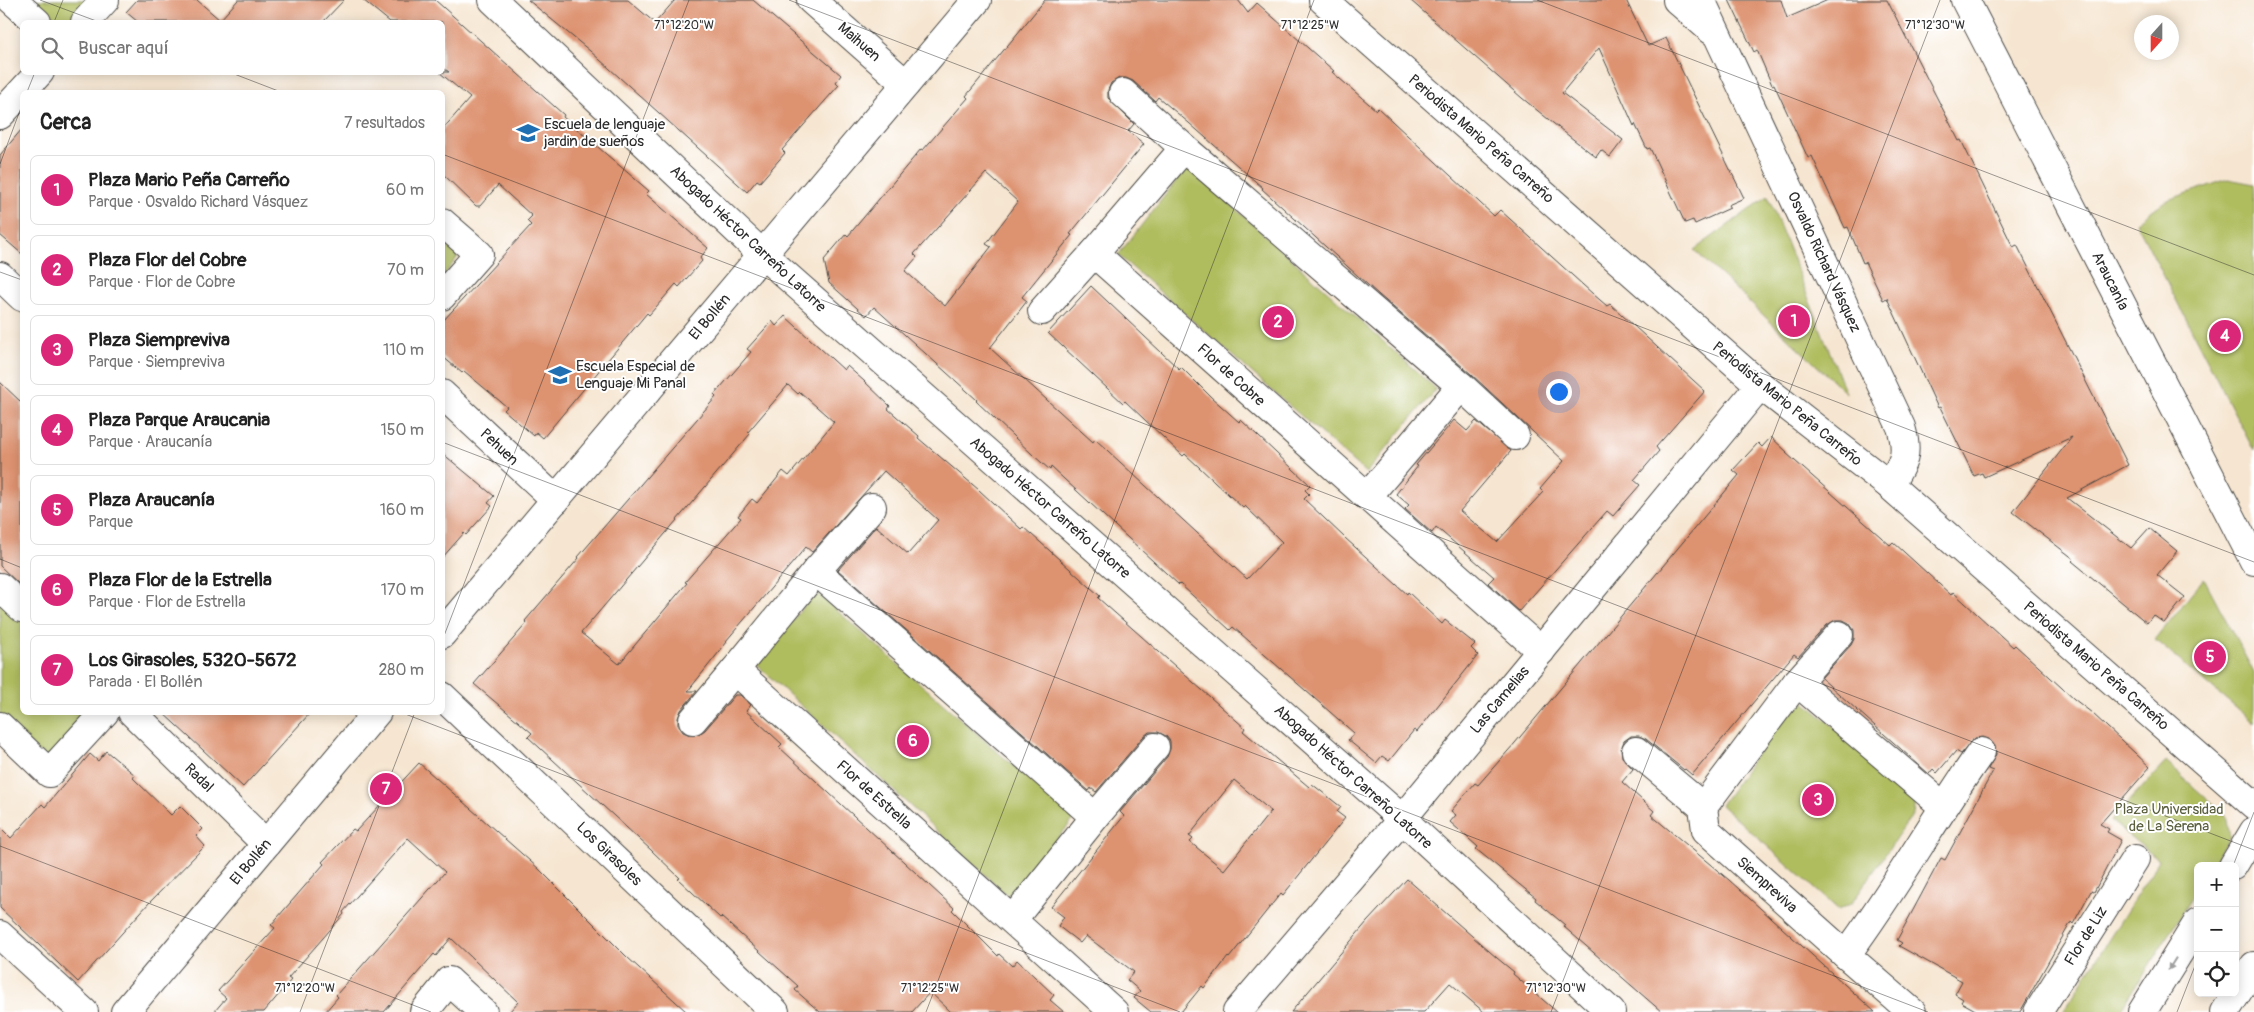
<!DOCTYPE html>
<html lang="es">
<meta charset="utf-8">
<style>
:root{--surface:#fff;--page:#f6f6f6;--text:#222;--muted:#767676;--line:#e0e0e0;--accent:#db2777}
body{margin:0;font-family:Pangolin,sans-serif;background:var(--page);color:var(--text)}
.controls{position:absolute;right:15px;bottom:15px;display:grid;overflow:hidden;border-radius:8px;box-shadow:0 2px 12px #0003}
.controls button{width:45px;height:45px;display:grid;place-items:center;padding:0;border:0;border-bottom:1px solid var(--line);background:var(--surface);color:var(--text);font:25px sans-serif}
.compass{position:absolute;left:2134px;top:15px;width:45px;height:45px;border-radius:50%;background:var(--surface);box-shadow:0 2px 12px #0003;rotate:201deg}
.you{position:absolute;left:1558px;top:391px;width:18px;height:18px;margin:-12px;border:4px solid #fff;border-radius:50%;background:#1a73e8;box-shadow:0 0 0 8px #1a73e833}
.badge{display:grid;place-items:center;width:32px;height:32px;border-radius:50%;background:var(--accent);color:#fff;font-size:16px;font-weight:700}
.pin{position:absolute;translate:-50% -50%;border:2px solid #fff;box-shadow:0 1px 5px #0006}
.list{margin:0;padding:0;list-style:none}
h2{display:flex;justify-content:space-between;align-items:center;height:65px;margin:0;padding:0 20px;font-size:21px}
h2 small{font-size:16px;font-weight:400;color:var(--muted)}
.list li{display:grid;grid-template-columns:32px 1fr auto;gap:15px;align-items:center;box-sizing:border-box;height:70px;margin:0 10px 10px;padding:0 10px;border:1px solid var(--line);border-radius:8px}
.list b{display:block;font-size:19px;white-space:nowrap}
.list p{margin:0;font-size:16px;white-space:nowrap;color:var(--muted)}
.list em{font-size:16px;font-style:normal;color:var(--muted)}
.icon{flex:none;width:28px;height:28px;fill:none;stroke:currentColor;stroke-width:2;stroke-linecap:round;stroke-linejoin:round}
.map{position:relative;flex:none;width:2254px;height:1012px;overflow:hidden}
.search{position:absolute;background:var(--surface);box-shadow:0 2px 12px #0003;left:20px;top:20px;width:425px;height:55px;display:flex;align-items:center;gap:12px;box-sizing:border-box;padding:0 18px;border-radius:8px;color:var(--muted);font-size:19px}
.panel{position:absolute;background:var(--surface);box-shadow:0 2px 12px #0003;left:20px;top:90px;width:425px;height:625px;border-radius:8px}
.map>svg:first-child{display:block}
.green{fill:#b0bd5f;stroke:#6e7445}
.building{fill:#dd9270;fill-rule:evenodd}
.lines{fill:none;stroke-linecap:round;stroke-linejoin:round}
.minor-casing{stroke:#494744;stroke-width:30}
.major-casing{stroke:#494744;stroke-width:30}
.minor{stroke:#fff;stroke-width:28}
.major{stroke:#fff;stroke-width:28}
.oneway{fill:#a0a0a0}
.ticks{fill:none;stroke:#2b2b2b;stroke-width:1;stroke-opacity:0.45}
.labels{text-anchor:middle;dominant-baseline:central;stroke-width:4;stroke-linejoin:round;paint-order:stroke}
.street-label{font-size:15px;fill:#2b2b2b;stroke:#fff}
.poi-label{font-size:15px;fill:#2b2b2b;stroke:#fff;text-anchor:start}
.park-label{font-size:15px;fill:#5a5e3d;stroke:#fff}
.ticks-label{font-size:12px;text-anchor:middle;fill:#2b2b2b;stroke:#fff;stroke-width:4;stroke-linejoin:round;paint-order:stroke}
</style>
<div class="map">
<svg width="2254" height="1012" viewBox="0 0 2254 1012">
<rect width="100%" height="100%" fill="#fff"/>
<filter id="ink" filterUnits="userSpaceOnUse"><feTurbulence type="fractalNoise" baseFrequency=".02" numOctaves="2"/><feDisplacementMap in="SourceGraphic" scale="10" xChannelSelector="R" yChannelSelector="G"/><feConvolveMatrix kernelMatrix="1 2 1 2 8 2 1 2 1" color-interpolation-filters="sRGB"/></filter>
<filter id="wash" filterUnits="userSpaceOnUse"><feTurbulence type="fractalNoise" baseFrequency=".0096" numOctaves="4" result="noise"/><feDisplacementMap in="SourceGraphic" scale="20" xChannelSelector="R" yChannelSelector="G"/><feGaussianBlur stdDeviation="1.12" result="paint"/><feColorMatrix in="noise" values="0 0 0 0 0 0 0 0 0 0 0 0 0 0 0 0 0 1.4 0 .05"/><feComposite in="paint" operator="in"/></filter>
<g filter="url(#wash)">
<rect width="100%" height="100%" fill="#f6e6d1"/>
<!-- green -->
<g class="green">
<polygon points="25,0 90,0 70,22 48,22"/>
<polygon points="1188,166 1436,389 1366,473 1118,255"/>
<polygon points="2228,179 2254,184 2254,451 2136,222 2165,201"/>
<polygon points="1768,196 1846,393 1694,250"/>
<polygon points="443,236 456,247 457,258 443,277"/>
<polygon points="2204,578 2254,673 2254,723 2155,640"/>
<polygon points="816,592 1074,819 1008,896 756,664"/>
<polygon points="0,602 22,623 22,712 88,713 43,763 0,722"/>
<polygon points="1802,700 1916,795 1913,814 1852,903 1839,910 1721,805 1791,705"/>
<polygon points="2166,762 2226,816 2230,836 2211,866 2198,866 2198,887 2120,1012 2063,1012 2159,860 2111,821"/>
</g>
<g id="blocks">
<!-- building -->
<g class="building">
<polygon points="137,0 197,0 220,20 238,0 344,0 323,22 138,22 126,12"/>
<polygon points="363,0 435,0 564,115 563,117 649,191 646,194 708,248 700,258 702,261 679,287 676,284 649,315 647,313 543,438 536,432 534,436 504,410 507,407 464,371 462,373 442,356 442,322 531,225 527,221 532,216 498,185 480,206 476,206 442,173 442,130 470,98 439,72 449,72 442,67 442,22 390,22"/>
<polygon points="528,0 628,0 655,23 675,0 753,0 841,75 836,82 839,85 782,150 785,153 760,182 757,180 747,192 590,51"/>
<path d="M 1045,0 L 1238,0 L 1248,13 L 1257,3 L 1334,71 L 1332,72 L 1376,110 L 1378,108 L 1494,216 L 1500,210 L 1593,294 L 1607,306 L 1610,304 L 1705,391 L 1656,447 L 1659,451 L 1634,480 L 1640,485 L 1613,516 L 1607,511 L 1519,611 L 1488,583 L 1494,577 L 1436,527 L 1432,533 L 1405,509 L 1409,505 L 1396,494 L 1418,466 L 1416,465 L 1454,420 L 1467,431 L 1476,421 L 1511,451 L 1460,511 L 1497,542 L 1543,492 L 1540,489 L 1564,461 L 1471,374 L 1379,295 L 1262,189 L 1263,188 L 1189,123 L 1158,97 L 1155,101 L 1133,81 L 1126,78 L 1119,78 L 1111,83 L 1108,90 L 1108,98 L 1134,124 L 1128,131 L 1144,144 L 1070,234 L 1072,235 L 1022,297 L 1027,301 L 990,348 L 1093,442 L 1095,439 L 1247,579 L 1282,542 L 1245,506 L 1243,508 L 1185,454 L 1183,456 L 1125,401 L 1123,403 L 1048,333 L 1091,286 L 1179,369 L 1181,367 L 1211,397 L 1239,422 L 1241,420 L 1310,485 L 1305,490 L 1309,494 L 1304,499 L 1345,538 L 1407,594 L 1408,592 L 1442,624 L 1445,620 L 1475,644 L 1471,648 L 1478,655 L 1417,732 L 1414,730 L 1389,761 L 1382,756 L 1376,763 L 1348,740 L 1354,733 L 1233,627 L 1230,630 L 1180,584 L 1179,585 L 1051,467 L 1050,470 L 1033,455 L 976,401 L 977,400 L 874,307 L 866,316 L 829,283 L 824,260 L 846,234 L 848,236 L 921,149 L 923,150 L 968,98 L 966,96 ZM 986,173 L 1018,202 L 986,244 L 991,247 L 945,306 L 905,271 L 917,257 L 914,254 Z"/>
<polygon points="1410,0 1626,0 1648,46 1666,38 1744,198 1728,205 1730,208 1695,224 1693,220 1685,223 1650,148 1647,149 1635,124 1634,126 1599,48 1562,93 1623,140 1610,157 1601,150 1596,157 1569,136 1522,98"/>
<polygon points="1729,0 1781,0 1787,18 1828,0 1887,0 1959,141 1961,140 2013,247 2017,245 2128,465 2067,498 2131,548 2149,528 2177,551 2157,575 2185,597 2164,623 2153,615 2147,623 2072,561 2074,559 2013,512 2072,437 1984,477 1982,473 1974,476 1940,407 1938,408 1887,298 1883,300 1865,262 1863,263 1848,227 1845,228 1812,156 1808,158 1774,84 1772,85 1757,50 1754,52"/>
<polygon points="22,129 22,254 0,235 0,155"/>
<path d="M 785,316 L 844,370 L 847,366 L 864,381 L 890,406 L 888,409 L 919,436 L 918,438 L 979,490 L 1021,529 L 1023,527 L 1040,542 L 1100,596 L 1098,598 L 1245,728 L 1243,731 L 1309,787 L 1312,784 L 1341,807 L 1337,812 L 1345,818 L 1283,895 L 1281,893 L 1229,958 L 1228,957 L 1204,988 L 1202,986 L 1181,1012 L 1151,1012 L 1134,998 L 1140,991 L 1127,980 L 1134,972 L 1086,936 L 1080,943 L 1058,926 L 1064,917 L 1051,907 L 1124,816 L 1120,812 L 1167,757 L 1170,749 L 1170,741 L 1166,736 L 1158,732 L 1149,732 L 1143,737 L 1096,792 L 1091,788 L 1089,791 L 838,570 L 876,526 L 908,554 L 938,520 L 884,471 L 812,552 L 806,547 L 726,641 L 727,642 L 688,691 L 697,691 L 681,710 L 678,718 L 678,725 L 683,732 L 690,735 L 699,734 L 705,730 L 735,695 L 740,695 L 751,705 L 746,711 L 782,744 L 779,747 L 954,908 L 952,910 L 998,956 L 999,954 L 1012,966 L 1017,960 L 1054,995 L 1050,1000 L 1064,1012 L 951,1012 L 930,992 L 912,1012 L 820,1012 L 795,990 L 798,986 L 721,917 L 720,918 L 678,879 L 680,878 L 651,850 L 528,737 L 532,733 L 474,684 L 527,623 L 525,621 L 579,558 L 578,557 L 716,397 L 714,395 L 751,352 L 747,349 L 772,321 L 776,326 ZM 788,385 L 798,394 L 800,392 L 834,422 L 789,476 L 783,471 L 757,503 L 752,499 L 738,516 L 741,518 L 685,582 L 687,583 L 619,664 L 581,633 L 750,434 L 748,432 ZM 1234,780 L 1271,811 L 1224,870 L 1190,842 L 1193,839 L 1189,836 Z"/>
<polygon points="0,382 22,403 22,587 0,566"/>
<polygon points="1771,437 1787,452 1786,453 1890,545 1893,542 1951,595 1953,592 2013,647 2015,645 2074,699 2092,713 2150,767 2100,824 2109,829 2107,832 2121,840 2094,892 2091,891 2073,924 2071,922 2020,1012 1979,1012 1961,1002 1963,999 1955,994 1962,981 1899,946 1902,943 1897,940 1941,858 1945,860 1993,771 1988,769 1996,754 1995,746 1989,739 1983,737 1975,738 1961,754 1956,751 1937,773 1933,769 1929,774 1821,678 1851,645 1854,639 1854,630 1849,623 1843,620 1835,620 1827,625 1798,657 1794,654 1692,775 1685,769 1684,770 1646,739 1639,736 1631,736 1624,741 1621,749 1622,757 1633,769 1622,782 1654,811 1651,815 1729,880 1875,1012 1662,1012 1563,926 1565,925 1535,900 1536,898 1476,849 1478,847 1450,822 1456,815 1451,811 1475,783 1478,785 1515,743 1739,475 1733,470 1758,443 1762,447"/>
<polygon points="442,453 494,496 488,503 492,506 466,535 464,533 442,558"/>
<polygon points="162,712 311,712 243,787"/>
<polygon points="106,751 135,775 133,778 171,815 180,806 203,829 196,836 205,846 149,903 78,982 0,908 0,827 11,838 42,804 45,807 90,754 98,761"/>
<polygon points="419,763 539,869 627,957 687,1012 509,1012 518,1002 451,938 436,956 434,954 384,1012 325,1012 338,997 336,995 445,872 408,838 343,912 344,914 288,978 291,980 264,1012 214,1012 226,998 218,991 275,928 271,925 324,864 322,862 353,829 356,831"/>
<polygon points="1407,879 1497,958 1514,972 1513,974 1557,1012 1484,1012 1450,983 1424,1012 1291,1012 1367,922"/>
</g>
</g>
</g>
<g filter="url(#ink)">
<use href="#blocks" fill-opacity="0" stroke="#494744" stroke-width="1"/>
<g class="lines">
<defs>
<g id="minor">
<polyline points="12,0 37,22"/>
<polyline points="493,0 762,254 1402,819 1611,1012"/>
<polyline points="811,0 906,84"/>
<polyline points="1323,0 1760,385 1889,485 2254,805"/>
<polyline points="1677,0 1711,30"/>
<path d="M 1701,0 L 1901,427 C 1909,454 1904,463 1889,485"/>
<polyline points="1965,0 2254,561"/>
<polyline points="85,22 105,0"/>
<polyline points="1123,93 1184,148"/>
<polyline points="0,115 40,72"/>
<polyline points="442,222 479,254 442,296"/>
<polyline points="0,276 22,297"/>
<polyline points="1042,311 1094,253"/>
<polyline points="1461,386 1515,436"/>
<polyline points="442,394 556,500"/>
<polyline points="1368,496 1461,386 1184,148 1094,253 1541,651"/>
<polyline points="816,571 872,507"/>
<polyline points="0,587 22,608"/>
<polyline points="442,634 977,0"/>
<path d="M 1839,635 L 1797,682 L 1703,807 L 1706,830 L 1846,955 C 1895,890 1934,818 1981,752"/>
<polyline points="1797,682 1943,806"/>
<polyline points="442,696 775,1012"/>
<polyline points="132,712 266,844"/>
<polyline points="693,720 735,670"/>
<polyline points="0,726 49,773 105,712"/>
<polyline points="1636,751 1703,807"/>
<polyline points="1095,817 1155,747"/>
<polyline points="1013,919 1095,817 816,571 735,670 1114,1012"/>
<polyline points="0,935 84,1012"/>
<polyline points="1846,955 1912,1012"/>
<polyline points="125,1012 377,712"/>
<polyline points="424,1012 449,981 483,1012"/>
<polyline points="1237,1012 1402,819 1760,385"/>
<polyline points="2038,1012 2135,859"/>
</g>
<g id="major">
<polyline points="2233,866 2254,831"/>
<polyline points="2142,1012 2198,922"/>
<polyline points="2225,1012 2254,966"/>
</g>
</defs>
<!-- minor casing -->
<use href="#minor" class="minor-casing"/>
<!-- major casing -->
<use href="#major" class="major-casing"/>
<!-- minor -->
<use href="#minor" class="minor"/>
<!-- major -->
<use href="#major" class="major"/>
</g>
<!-- one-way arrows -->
<defs><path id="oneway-solid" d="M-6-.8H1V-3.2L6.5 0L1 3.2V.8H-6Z" transform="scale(1.25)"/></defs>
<use class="oneway" href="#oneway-solid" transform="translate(2172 964) rotate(122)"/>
</g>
<!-- ticks -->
<path class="ticks" d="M 40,0 L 99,22M 789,0 L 2254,562M 1537,0 L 2254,275M 54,22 L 63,0M 229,72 L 281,92M 27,92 L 35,72M 442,154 L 2254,850M 0,164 L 22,105M 0,272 L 22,280M 442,442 L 1928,1012M 0,559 L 22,568M 442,641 L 689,0M 400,712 L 1180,1012M 0,846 L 431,1012M 2233,866 L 2254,812M 300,1012 L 415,712M 926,1012 L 1314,0M 1551,1012 L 1940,0M 2177,1012 L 2198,958"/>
<!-- icons -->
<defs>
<symbol id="school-bare" viewBox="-9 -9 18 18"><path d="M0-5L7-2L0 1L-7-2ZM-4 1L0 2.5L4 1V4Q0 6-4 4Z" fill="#1f6fb2" stroke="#fff" stroke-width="2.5" paint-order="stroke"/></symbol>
</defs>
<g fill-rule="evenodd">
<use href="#school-bare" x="512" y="117" width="32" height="32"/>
<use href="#school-bare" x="544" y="359" width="32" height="32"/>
</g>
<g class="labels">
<!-- street labels -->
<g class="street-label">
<text transform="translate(859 42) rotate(41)">Maihuen</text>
<text transform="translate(1481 139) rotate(41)">Periodista Mario Peña Carreño</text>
<text transform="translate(748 239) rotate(43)">Abogado Héctor Carreño Latorre</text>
<text transform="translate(1824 262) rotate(65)">Osvaldo Richard Vásquez</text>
<text transform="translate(2110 281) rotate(63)">Araucanía</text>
<text transform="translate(710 317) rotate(-50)">El Bollén</text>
<text transform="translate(1231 375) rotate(42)">Flor de Cobre</text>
<text transform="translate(1787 404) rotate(39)">Periodista Mario Peña Carreño</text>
<text transform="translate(499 447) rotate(43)">Pehuen</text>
<text transform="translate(1050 508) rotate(41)">Abogado Héctor Carreño Latorre</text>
<text transform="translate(2096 666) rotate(41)">Periodista Mario Peña Carreño</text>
<text transform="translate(1500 700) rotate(-50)">Las Camelias</text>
<text transform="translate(1353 777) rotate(42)">Abogado Héctor Carreño Latorre</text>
<text transform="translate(199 778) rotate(44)">Radal</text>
<text transform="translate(874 795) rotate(42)">Flor de Estrella</text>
<text transform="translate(609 854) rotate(44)">Los Girasoles</text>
<text transform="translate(251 862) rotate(-50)">El Bollén</text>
<text transform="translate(1767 885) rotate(42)">Siempreviva</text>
<text transform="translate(2086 936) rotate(-58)">Flor de Liz</text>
</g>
<!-- poi labels -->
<g class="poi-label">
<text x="544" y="124">Escuela de lenguaje<tspan x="544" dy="17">jardin de sueños</tspan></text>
<text x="576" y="366">Escuela Especial de<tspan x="576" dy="17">Lenguaje Mi Panal</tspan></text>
</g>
<!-- park labels -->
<g class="park-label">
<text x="2169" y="809">Plaza Universidad<tspan x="2169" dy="17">de La Serena</tspan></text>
</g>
</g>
<g class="ticks-label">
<text x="684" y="29">71°12'20"W</text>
<text x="1310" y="29">71°12'25"W</text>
<text x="1935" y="29">71°12'30"W</text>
<text x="305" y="992">71°12'20"W</text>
<text x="930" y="992">71°12'25"W</text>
<text x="1556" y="992">71°12'30"W</text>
</g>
</svg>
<div class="controls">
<button>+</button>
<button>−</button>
<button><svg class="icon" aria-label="locate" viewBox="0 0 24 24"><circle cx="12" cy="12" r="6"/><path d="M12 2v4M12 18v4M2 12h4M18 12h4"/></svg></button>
</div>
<svg class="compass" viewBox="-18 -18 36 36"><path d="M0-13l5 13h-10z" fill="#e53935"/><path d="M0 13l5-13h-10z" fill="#767676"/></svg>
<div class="you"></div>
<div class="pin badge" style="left:1794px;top:321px">1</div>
<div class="pin badge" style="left:1278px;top:322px">2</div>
<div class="pin badge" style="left:1818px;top:800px">3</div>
<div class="pin badge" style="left:2225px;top:336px">4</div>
<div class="pin badge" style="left:2210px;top:657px">5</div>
<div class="pin badge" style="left:913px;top:741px">6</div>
<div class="pin badge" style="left:386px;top:789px">7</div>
<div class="search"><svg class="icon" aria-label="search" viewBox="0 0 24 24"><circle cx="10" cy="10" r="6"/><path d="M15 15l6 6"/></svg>Buscar aquí</div>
<section class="panel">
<h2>Cerca<small>7 resultados</small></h2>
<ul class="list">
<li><span class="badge">1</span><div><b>Plaza Mario Peña Carreño</b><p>Parque · Osvaldo Richard Vásquez</p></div><em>60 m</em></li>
<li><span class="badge">2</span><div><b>Plaza Flor del Cobre</b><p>Parque · Flor de Cobre</p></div><em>70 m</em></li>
<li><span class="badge">3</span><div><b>Plaza Siempreviva</b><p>Parque · Siempreviva</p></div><em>110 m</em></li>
<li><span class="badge">4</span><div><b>Plaza Parque Araucania</b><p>Parque · Araucanía</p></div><em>150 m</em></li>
<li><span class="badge">5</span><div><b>Plaza Araucanía</b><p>Parque</p></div><em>160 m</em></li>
<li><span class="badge">6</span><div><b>Plaza Flor de la Estrella</b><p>Parque · Flor de Estrella</p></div><em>170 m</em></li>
<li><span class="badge">7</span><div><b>Los Girasoles, 5320-5672</b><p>Parada · El Bollén</p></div><em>280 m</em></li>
</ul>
</section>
</div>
